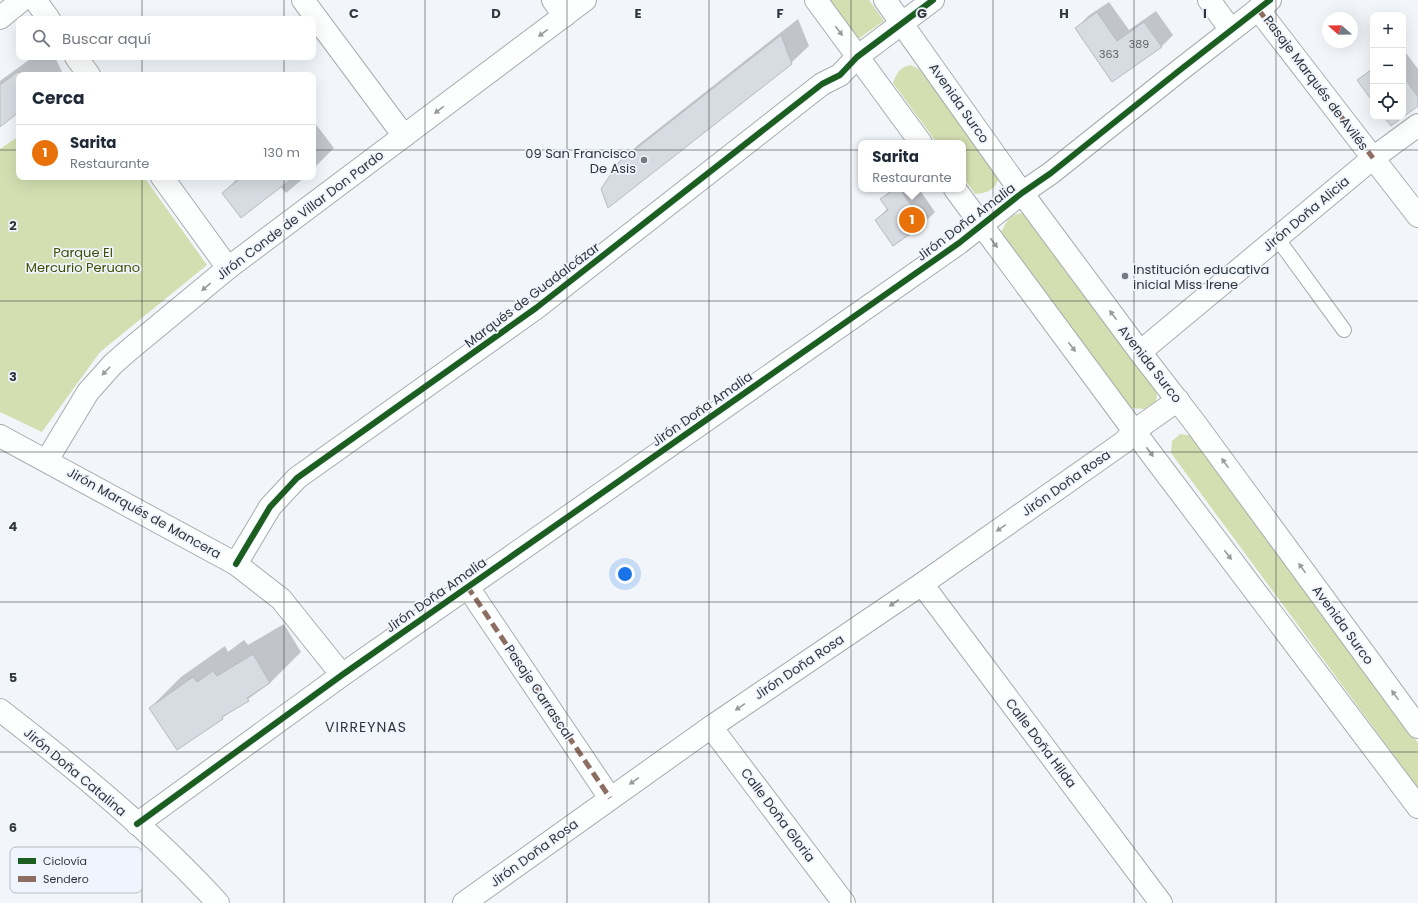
<!DOCTYPE html>
<html lang="es">
<meta charset="utf-8">
<style>
:root{--surface:#fff;--page:#f2f2f3;--text:#1f2937;--muted:#747a83;--line:#e0e1e3;--accent:#76797d}
body{margin:0;font-family:Poppins,sans-serif;background:var(--page);color:var(--text)}
.controls{position:absolute;right:12px;top:12px;display:grid;overflow:hidden;border-radius:8px;box-shadow:0 4px 16px #0002}
.controls button{width:36px;height:36px;display:grid;place-items:center;padding:0;border:0;border-bottom:1px solid var(--line);background:var(--surface);color:var(--text);font:20px sans-serif}
.compass{position:absolute;left:1322px;top:12px;width:36px;height:36px;border-radius:50%;background:var(--surface);box-shadow:0 4px 16px #0002;rotate:290deg}
.you{position:absolute;left:625px;top:574px;width:14px;height:14px;margin:-10px;border:3px solid #fff;border-radius:50%;background:#1a73e8;box-shadow:0 0 0 6px #1a73e833}
.badge{display:grid;place-items:center;width:26px;height:26px;border-radius:50%;background:var(--accent);color:#fff;font-size:13px;font-weight:700}
.pin{position:absolute;translate:-50% -50%;border:2px solid #fff;box-shadow:0 1px 4px #0006}
.popup{position:absolute;left:858px;top:140px;width:108px;height:52px;box-sizing:border-box;display:grid;place-content:center;border-radius:8px;background:var(--surface);filter:drop-shadow(0 1px 3px #0005);font-size:13px;white-space:nowrap;color:var(--muted)}
.popup b{font-size:15px;color:var(--text)}
.popup::after{content:'';position:absolute;left:50%;top:100%;margin-left:-8px;border:8px solid transparent;border-top-color:var(--surface)}
.list{margin:0;padding:0;list-style:none}
h2{display:flex;justify-content:space-between;align-items:center;height:52px;margin:0;padding:0 16px;font-size:17px}
h2 small{font-size:13px;font-weight:400;color:var(--muted)}
.list li{display:grid;grid-template-columns:26px 1fr auto;gap:12px;align-items:center;box-sizing:border-box;height:56px;padding:0 16px;border-top:1px solid var(--line)}
.list b{display:block;font-size:15px;white-space:nowrap}
.list p{margin:0;font-size:13px;white-space:nowrap;color:var(--muted)}
.list em{font-size:13px;font-style:normal;color:var(--muted)}
.icon{flex:none;width:22px;height:22px;fill:none;stroke:currentColor;stroke-width:2;stroke-linecap:round;stroke-linejoin:round}
.map{position:relative;flex:none;width:1418px;height:903px;overflow:hidden}
.search{position:absolute;background:var(--surface);box-shadow:0 4px 16px #0002;left:16px;top:16px;width:300px;height:44px;display:flex;align-items:center;gap:10px;box-sizing:border-box;padding:0 14px;border-radius:8px;color:var(--muted);font-size:15px}
.panel{position:absolute;background:var(--surface);box-shadow:0 4px 16px #0002;left:16px;top:72px;width:300px;height:108px;border-radius:8px}
.map>svg:first-child{display:block}
.green{fill:#d4dfb1}
.shadow{fill:#0003}
.building{fill:#d7dce3;stroke:#b8bbbf}
.lines{fill:none;stroke-linecap:round;stroke-linejoin:round}
.service-casing{stroke:#a8abae;stroke-width:16}
.pedestrian-casing{stroke:#a8abae;stroke-width:24}
.minor-casing{stroke:#a8abae;stroke-width:24}
.tertiary-casing{stroke:#a8abae;stroke-width:24}
.secondary-casing{stroke:#a8abae;stroke-width:24}
.service{stroke:#fdfefe;stroke-width:14}
.pedestrian{stroke:#fdfefe;stroke-width:22}
.minor{stroke:#fdfefe;stroke-width:22}
.tertiary{stroke:#fdfefe;stroke-width:22}
.secondary{stroke:#fdfefe;stroke-width:22}
.quiet{stroke:#8d6e63;stroke-width:5;stroke-dasharray:10 5;stroke-linecap:butt}
.cycleway-casing{stroke:#eef5fe;stroke-width:8}
.cycleway{stroke:#1b5e20;stroke-width:6}
.oneway{fill:#989a9c}
.grid{fill:none;stroke:#333639;stroke-width:1;stroke-opacity:0.55}
.poi-dot{fill:#76797d;stroke:#eef5fe;stroke-width:1.5}
.labels{text-anchor:middle;dominant-baseline:central;stroke-width:3.5;stroke-linejoin:round;paint-order:stroke}
.number-label{font-size:11px;fill:#5e6266}
.street-label{font-size:13px;fill:#333639;stroke:#eef5fe}
.poi-label{font-size:13px;fill:#333639;stroke:#eef5fe;text-anchor:end}
.park-label{font-size:13px;fill:#434d01;stroke:#eef5fe}
.neighbourhood-label{font-size:14px;letter-spacing:1px;fill:#333639;stroke:#eef5fe}
.key{fill:#eef5fe;stroke:#b6bcc3;stroke-width:1}
.key-label{font-size:11px;fill:#333639}
.grid-label{font-size:13px;text-anchor:middle;font-weight:bold;fill:#333639;stroke:#eef5fe;stroke-width:3.5;stroke-linejoin:round;paint-order:stroke}
</style>
<div class="map">
<svg width="1418" height="903" viewBox="0 0 1418 903">
<rect width="100%" height="100%" fill="#f2f6fa"/>
<!-- green -->
<g class="green">
<polygon points="829,0 869,0 884,21 858,39"/>
<path d="M 911,65 L 919,69 L 1000,174 C 996,189 990,193 975,194 L 963,177 L 963,143 L 937,143 L 893,83 C 897,73 899,67 911,65 Z"/>
<polygon points="19,136 19,177 144,177 207,265 100,352 42,432 0,412 0,149"/>
<path d="M 1028,212 L 1158,386 L 1156,401 L 1144,409 L 1131,408 L 1000,235 C 1007,219 1010,214 1028,212 Z"/>
<polygon points="1180,434 1194,436 1418,743 1418,788 1171,453 1172,441"/>
</g>
<!-- shadow -->
<g class="shadow">
<polygon points="1109,2 1129,30 1156,11 1173,35 1161,47 1113,81 1077,28 1088,16"/>
<polygon points="798,19 809,46 791,63 620,162 638,145"/>
<polygon points="1403,49 1418,69 1418,104 1403,116"/>
<polygon points="33,57 55,57 63,74 19,75 19,111 0,126 0,81"/>
<polygon points="1373,67 1373,100 1358,81"/>
<polygon points="314,122 334,148 313,169 313,123"/>
<polygon points="239,177 305,177 286,193 280,186 223,193"/>
<polygon points="892,189 919,189 935,212 924,223 894,245 876,220 888,208 882,199"/>
<polygon points="284,624 301,652 270,683 222,718 150,708 181,677 225,646 228,652 244,640 248,645"/>
</g>
<!-- building -->
<g class="building">
<polygon points="1097,12 1117,41 1144,22 1162,47 1112,82 1075,28"/>
<polygon points="781,35 792,64 608,208 601,189 619,162"/>
<polygon points="1373,69 1373,102 1357,80"/>
<polygon points="19,71 19,112 0,127 0,85"/>
<polygon points="1403,76 1418,97 1418,106 1403,117"/>
<polygon points="1384,117 1403,117 1391,126"/>
<polygon points="242,177 294,177 241,218 222,193"/>
<polygon points="895,189 900,189 924,224 893,246 875,220 888,210 880,199"/>
<polygon points="253,654 270,683 247,698 249,701 222,717 223,719 177,750 149,708 193,677 197,682 213,671 217,676"/>
</g>
<g class="lines">
<defs>
<polyline id="service" points="1277,238 1344,330"/>
<g id="pedestrian">
<polyline points="1258,9 1373,158"/>
<polyline points="467,586 610,798"/>
</g>
<g id="minor">
<polyline points="35,0 49,19"/>
<polyline points="303,0 404,136"/>
<polyline points="553,0 564,16"/>
<polyline points="1209,0 1231,30"/>
<polyline points="0,18 22,0"/>
<polyline points="76,57 89,75"/>
<polyline points="1373,158 1418,216"/>
<polyline points="162,177 228,268"/>
<polyline points="1140,352 1373,158 1418,125"/>
<polyline points="0,436 236,564 281,599 342,675"/>
<polyline points="47,460 88,392 113,364 129,350 228,268 585,0"/>
<polyline points="236,564 270,507 297,478 536,308 822,84 840,75 857,57 933,0"/>
<polyline points="922,584 1161,903"/>
<path d="M 0,710 C 76,769 152,831 218,903"/>
<polyline points="711,727 844,903"/>
<polyline points="137,824 342,675 959,243 1022,193 1051,173 1180,70 1270,0"/>
</g>
<polyline id="tertiary" points="464,903 711,727 922,584 1124,442 1134,431 1178,400"/>
<g id="secondary">
<polyline points="816,0 921,143"/>
<polyline points="885,0 1022,193 1140,352 1195,423 1418,727"/>
<polyline points="955,189 1134,431 1418,807"/>
</g>
</defs>
<!-- service casing -->
<use href="#service" class="service-casing"/>
<!-- pedestrian casing -->
<use href="#pedestrian" class="pedestrian-casing"/>
<!-- minor casing -->
<use href="#minor" class="minor-casing"/>
<!-- tertiary casing -->
<use href="#tertiary" class="tertiary-casing"/>
<!-- secondary casing -->
<use href="#secondary" class="secondary-casing"/>
<!-- service -->
<use href="#service" class="service"/>
<!-- pedestrian -->
<use href="#pedestrian" class="pedestrian"/>
<!-- minor -->
<use href="#minor" class="minor"/>
<!-- tertiary -->
<use href="#tertiary" class="tertiary"/>
<!-- secondary -->
<use href="#secondary" class="secondary"/>
<!-- quiet -->
<g class="quiet">
<polyline points="1258,9 1373,158"/>
<polyline points="467,586 610,798"/>
</g>
<defs>
<g id="cycleway">
<polyline points="236,564 270,507 297,478 536,308 822,84 840,75 857,57 933,0"/>
<polyline points="137,824 342,675 959,243 1022,193 1051,173 1180,70 1270,0"/>
</g>
</defs>
<!-- cycleway casing -->
<use href="#cycleway" class="cycleway-casing"/>
<!-- cycleway -->
<use href="#cycleway" class="cycleway"/>
</g>
<!-- one-way arrows -->
<defs><path id="oneway-solid" d="M-6-.8H1V-3.2L6.5 0L1 3.2V.8H-6Z"/></defs>
<g class="oneway">
<use href="#oneway-solid" transform="translate(839 31) rotate(53)"/>
<use href="#oneway-solid" transform="translate(543 33) rotate(143)"/>
<use href="#oneway-solid" transform="translate(439 110) rotate(143)"/>
<use href="#oneway-solid" transform="translate(994 243) rotate(53)"/>
<use href="#oneway-solid" transform="translate(206 287) rotate(140)"/>
<use href="#oneway-solid" transform="translate(1113 315) rotate(-127)"/>
<use href="#oneway-solid" transform="translate(1072 347) rotate(53)"/>
<use href="#oneway-solid" transform="translate(106 371) rotate(134)"/>
<use href="#oneway-solid" transform="translate(1150 452) rotate(53)"/>
<use href="#oneway-solid" transform="translate(1225 463) rotate(-126)"/>
<use href="#oneway-solid" transform="translate(1001 528) rotate(145)"/>
<use href="#oneway-solid" transform="translate(1228 555) rotate(53)"/>
<use href="#oneway-solid" transform="translate(1302 568) rotate(-126)"/>
<use href="#oneway-solid" transform="translate(894 603) rotate(146)"/>
<use href="#oneway-solid" transform="translate(1395 695) rotate(-126)"/>
<use href="#oneway-solid" transform="translate(740 707) rotate(146)"/>
<use href="#oneway-solid" transform="translate(634 781) rotate(145)"/>
</g>
<!-- grid -->
<path class="grid" d="M 142,0 L 142,19M 284,0 L 284,19M 425,0 L 425,903M 567,0 L 567,903M 709,0 L 709,903M 851,0 L 851,903M 993,0 L 993,903M 1134,0 L 1134,903M 1276,0 L 1276,903M 142,57 L 142,75M 284,57 L 284,75M 0,150 L 19,150M 313,150 L 1418,150M 142,177 L 142,903M 284,177 L 284,903M 0,301 L 1418,301M 0,452 L 1418,452M 0,602 L 1418,602M 0,752 L 1418,752"/>
<!-- markers -->
<g class="poi-dot">
<circle cx="644" cy="160" r="4"/>
<circle cx="1125" cy="276" r="4"/>
</g>
<g class="labels">
<!-- number labels -->
<g class="number-label">
<text x="1139" y="44">389</text>
<text x="1109" y="54">363</text>
</g>
<!-- street labels -->
<g class="street-label">
<text transform="translate(1316 83) rotate(53)">Pasaje Marqués de Avilés</text>
<text transform="translate(959 103) rotate(55)">Avenida Surco</text>
<text transform="translate(1306 214) rotate(-40)">Jirón Doña Alicia</text>
<text transform="translate(300 215) rotate(-37)">Jirón Conde de Villar Don Pardo</text>
<text transform="translate(966 222) rotate(-37)">Jirón Doña Amalia</text>
<text transform="translate(532 295) rotate(-37)">Marqués de Guadalcázar</text>
<text transform="translate(1150 364) rotate(52)">Avenida Surco</text>
<text transform="translate(702 409) rotate(-35)">Jirón Doña Amalia</text>
<text transform="translate(1066 483) rotate(-35)">Jirón Doña Rosa</text>
<text transform="translate(144 513) rotate(29)">Jirón Marqués de Mancera</text>
<text transform="translate(436 595) rotate(-35)">Jirón Doña Amalia</text>
<text transform="translate(1343 625) rotate(54)">Avenida Surco</text>
<text transform="translate(799 667) rotate(-34)">Jirón Doña Rosa</text>
<text transform="translate(539 692) rotate(56)">Pasaje Carrascal</text>
<text transform="translate(1041 743) rotate(53)">Calle Doña Hilda</text>
<text transform="translate(75 772) rotate(40)">Jirón Doña Catalina</text>
<text transform="translate(778 815) rotate(53)">Calle Doña Gloria</text>
<text transform="translate(534 853) rotate(-36)">Jirón Doña Rosa</text>
</g>
<!-- poi labels -->
<g class="poi-label">
<text x="636" y="153">09 San Francisco<tspan x="636" dy="15">De Asis</tspan></text>
<text x="1133" y="269" text-anchor="start">Institución educativa<tspan x="1133" dy="15">inicial Miss Irene</tspan></text>
</g>
<!-- park labels -->
<g class="park-label">
<text x="83" y="252">Parque El<tspan x="83" dy="15">Mercurio Peruano</tspan></text>
</g>
<!-- neighbourhood labels -->
<g class="neighbourhood-label">
<text x="366" y="727">VIRREYNAS</text>
</g>
</g>
<!-- legend -->
<rect x="10" y="847" width="132" height="46" rx="6" class="key"/>
<rect x="18" y="858" width="18" height="6" fill="#1b5e20"/>
<rect x="18" y="876" width="18" height="6" fill="#8d6e63"/>
<g class="key-label">
<text x="43" y="865">Ciclovía</text>
<text x="43" y="883">Sendero</text>
</g>
<g class="grid-label">
<text x="354" y="18">C</text>
<text x="496" y="18">D</text>
<text x="638" y="18">E</text>
<text x="780" y="18">F</text>
<text x="922" y="18">G</text>
<text x="1064" y="18">H</text>
<text x="1205" y="18">I</text>
<text x="13" y="230">2</text>
<text x="13" y="381">3</text>
<text x="13" y="531">4</text>
<text x="13" y="682">5</text>
<text x="13" y="832">6</text>
</g>
</svg>
<div class="controls">
<button>+</button>
<button>−</button>
<button><svg class="icon" aria-label="locate" viewBox="0 0 24 24"><circle cx="12" cy="12" r="6"/><path d="M12 2v4M12 18v4M2 12h4M18 12h4"/></svg></button>
</div>
<svg class="compass" viewBox="-18 -18 36 36"><path d="M0-13l5 13h-10z" fill="#e53935"/><path d="M0 13l5-13h-10z" fill="#747a83"/></svg>
<div class="you"></div>
<div class="pin badge" style="left:912px;top:220px;background:#e8710a">1</div>
<div class="popup"><b>Sarita</b>Restaurante</div>
<div class="search"><svg class="icon" aria-label="search" viewBox="0 0 24 24"><circle cx="10" cy="10" r="6"/><path d="M15 15l6 6"/></svg>Buscar aquí</div>
<section class="panel">
<h2>Cerca<small></small></h2>
<ul class="list">
<li><span class="badge" style="background:#e8710a">1</span><div><b>Sarita</b><p>Restaurante</p></div><em>130 m</em></li>
</ul>
</section>
</div>
